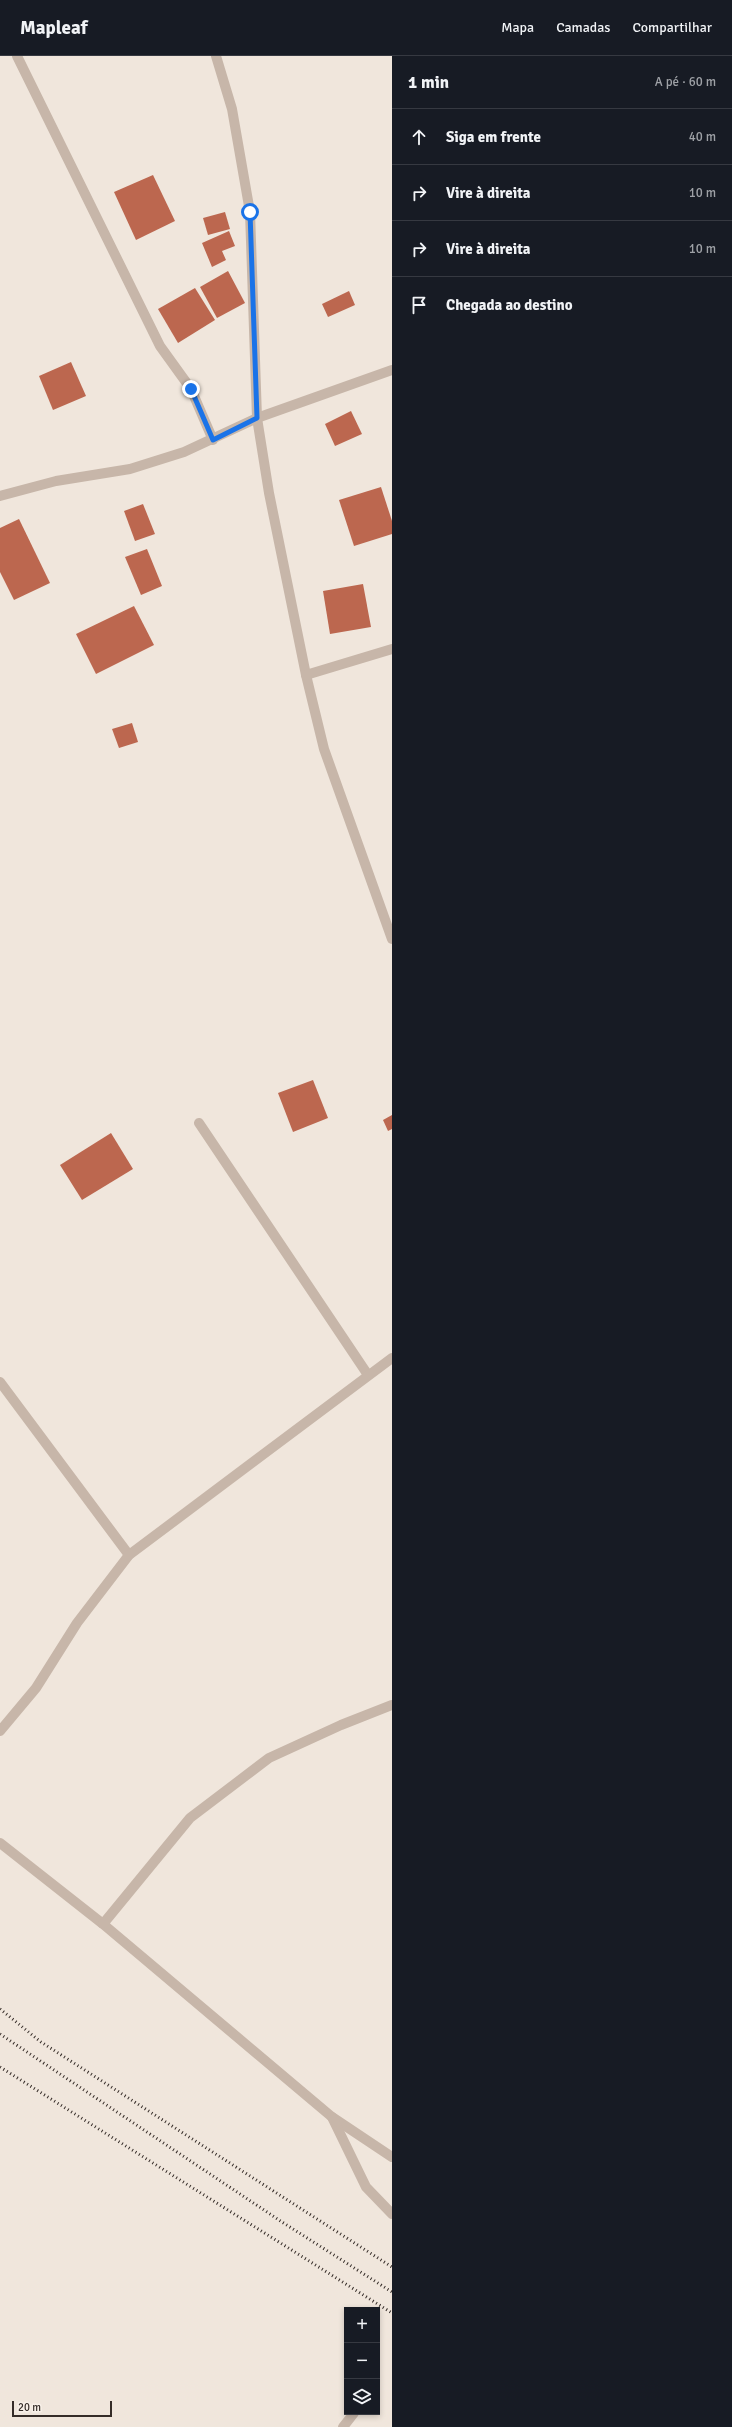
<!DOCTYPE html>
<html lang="pt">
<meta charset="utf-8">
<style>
:root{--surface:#171b24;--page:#242831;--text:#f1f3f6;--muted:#9ea1a6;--line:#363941}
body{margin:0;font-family:Signika,sans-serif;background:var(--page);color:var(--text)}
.controls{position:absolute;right:12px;bottom:12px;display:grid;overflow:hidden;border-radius:0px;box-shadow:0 2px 6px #0003}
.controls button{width:36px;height:36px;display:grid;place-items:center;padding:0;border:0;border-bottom:1px solid var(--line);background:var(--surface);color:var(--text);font:20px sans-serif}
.scale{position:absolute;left:12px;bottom:10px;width:100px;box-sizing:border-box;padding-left:4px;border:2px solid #352c28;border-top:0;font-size:11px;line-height:14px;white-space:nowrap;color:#352c28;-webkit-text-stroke:3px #f8f0e8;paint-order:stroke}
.stop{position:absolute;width:12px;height:12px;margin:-9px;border:3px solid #1a73e8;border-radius:50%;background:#fff}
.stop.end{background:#1a73e8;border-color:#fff;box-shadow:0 1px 4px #0008}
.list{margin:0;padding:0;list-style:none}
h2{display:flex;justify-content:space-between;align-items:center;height:52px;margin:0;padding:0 16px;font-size:17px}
h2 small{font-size:13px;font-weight:400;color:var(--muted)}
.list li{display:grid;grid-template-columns:26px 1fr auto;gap:12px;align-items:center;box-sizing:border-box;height:56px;padding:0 16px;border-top:1px solid var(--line)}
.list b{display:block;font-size:15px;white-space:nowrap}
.list em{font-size:13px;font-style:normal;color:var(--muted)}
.icon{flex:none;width:22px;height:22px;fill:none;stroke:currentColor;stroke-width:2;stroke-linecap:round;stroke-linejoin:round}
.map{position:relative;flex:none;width:392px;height:2371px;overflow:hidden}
header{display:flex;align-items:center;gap:24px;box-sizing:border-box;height:56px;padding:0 20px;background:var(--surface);border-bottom:1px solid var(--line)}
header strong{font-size:19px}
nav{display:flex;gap:22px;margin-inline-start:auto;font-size:14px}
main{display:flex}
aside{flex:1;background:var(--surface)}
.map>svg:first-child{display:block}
.building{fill:#bc674f}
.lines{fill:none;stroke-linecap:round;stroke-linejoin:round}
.minor{stroke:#c7b6a9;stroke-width:10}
.rail{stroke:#352c28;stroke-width:3;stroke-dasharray:1 3;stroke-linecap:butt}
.route{stroke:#1a73e8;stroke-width:5}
</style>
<header>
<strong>Mapleaf</strong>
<nav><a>Mapa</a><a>Camadas</a><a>Compartilhar</a></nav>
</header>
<main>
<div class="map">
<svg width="392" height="2371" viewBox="0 0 392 2371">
<rect width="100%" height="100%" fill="#f0e6dc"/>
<!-- building -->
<g class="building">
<polygon points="153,119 175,165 136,184 114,136"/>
<polygon points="225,156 230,173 208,179 203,162"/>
<polygon points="229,175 235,190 222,195 226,204 212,211 202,187"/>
<polygon points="228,215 245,247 217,262 200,231"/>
<polygon points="195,232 215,264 178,287 158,253"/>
<polygon points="349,235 355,249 328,261 322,248"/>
<polygon points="71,306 86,340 53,354 39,320"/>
<polygon points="351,355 362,378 335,390 325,368"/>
<polygon points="381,431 392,465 392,478 354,490 339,444"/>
<polygon points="143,448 155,478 135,485 124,455"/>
<polygon points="19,463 50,527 14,544 0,516 0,472"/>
<polygon points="147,493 162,530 141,539 125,501"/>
<polygon points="363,528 371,571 330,578 323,535"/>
<polygon points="134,550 154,589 96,618 76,578"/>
<polygon points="132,667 138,686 119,692 112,673"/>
<polygon points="313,1024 328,1062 293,1076 278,1037"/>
<polygon points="392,1059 392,1073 388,1075 383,1064"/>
<polygon points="111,1077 133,1113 82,1144 60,1109"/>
</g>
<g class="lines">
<!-- minor -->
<g class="minor">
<polyline points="17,0 160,290 191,333 213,384"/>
<polyline points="216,0 232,53 250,156 257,362 269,437 306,619 324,693 392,883"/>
<polyline points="0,440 56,425 130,413 184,396 257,362 392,314"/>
<polyline points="306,619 392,593"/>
<polyline points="199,1067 368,1319"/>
<polyline points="0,1326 129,1499"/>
<polyline points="0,1675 36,1632 77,1567 129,1499 392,1302"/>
<polyline points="0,1787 103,1868 332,2061 392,2101"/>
<polyline points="103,1868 190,1762 269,1702 341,1669 392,1649"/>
<polyline points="332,2061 366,2131 392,2158"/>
<polyline points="343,2371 354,2357"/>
</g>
<!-- rail -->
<g class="rail">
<polyline points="0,1953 41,1986 392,2211"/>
<polyline points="0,1978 282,2166 392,2236"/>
<polyline points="0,2011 392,2257"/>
</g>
</g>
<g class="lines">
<!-- route -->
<polyline class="route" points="191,333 213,384 257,362 250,156"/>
</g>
</svg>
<div class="controls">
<button>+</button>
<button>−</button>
<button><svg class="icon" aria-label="layers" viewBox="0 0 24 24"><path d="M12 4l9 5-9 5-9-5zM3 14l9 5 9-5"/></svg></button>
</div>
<div class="scale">20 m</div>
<div class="stop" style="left:250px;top:156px"></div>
<div class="stop end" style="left:191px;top:333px"></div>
</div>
<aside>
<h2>1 min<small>A pé · 60 m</small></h2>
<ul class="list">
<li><svg class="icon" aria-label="ahead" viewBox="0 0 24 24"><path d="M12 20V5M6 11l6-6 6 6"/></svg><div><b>Siga em frente</b></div><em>40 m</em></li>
<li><svg class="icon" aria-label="right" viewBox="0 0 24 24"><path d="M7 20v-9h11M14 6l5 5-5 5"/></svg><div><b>Vire à direita</b></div><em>10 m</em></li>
<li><svg class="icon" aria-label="right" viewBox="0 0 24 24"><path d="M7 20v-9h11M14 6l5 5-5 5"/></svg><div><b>Vire à direita</b></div><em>10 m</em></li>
<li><svg class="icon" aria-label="arrive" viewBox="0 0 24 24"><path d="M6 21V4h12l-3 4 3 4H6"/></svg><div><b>Chegada ao destino</b></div></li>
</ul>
</aside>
</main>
